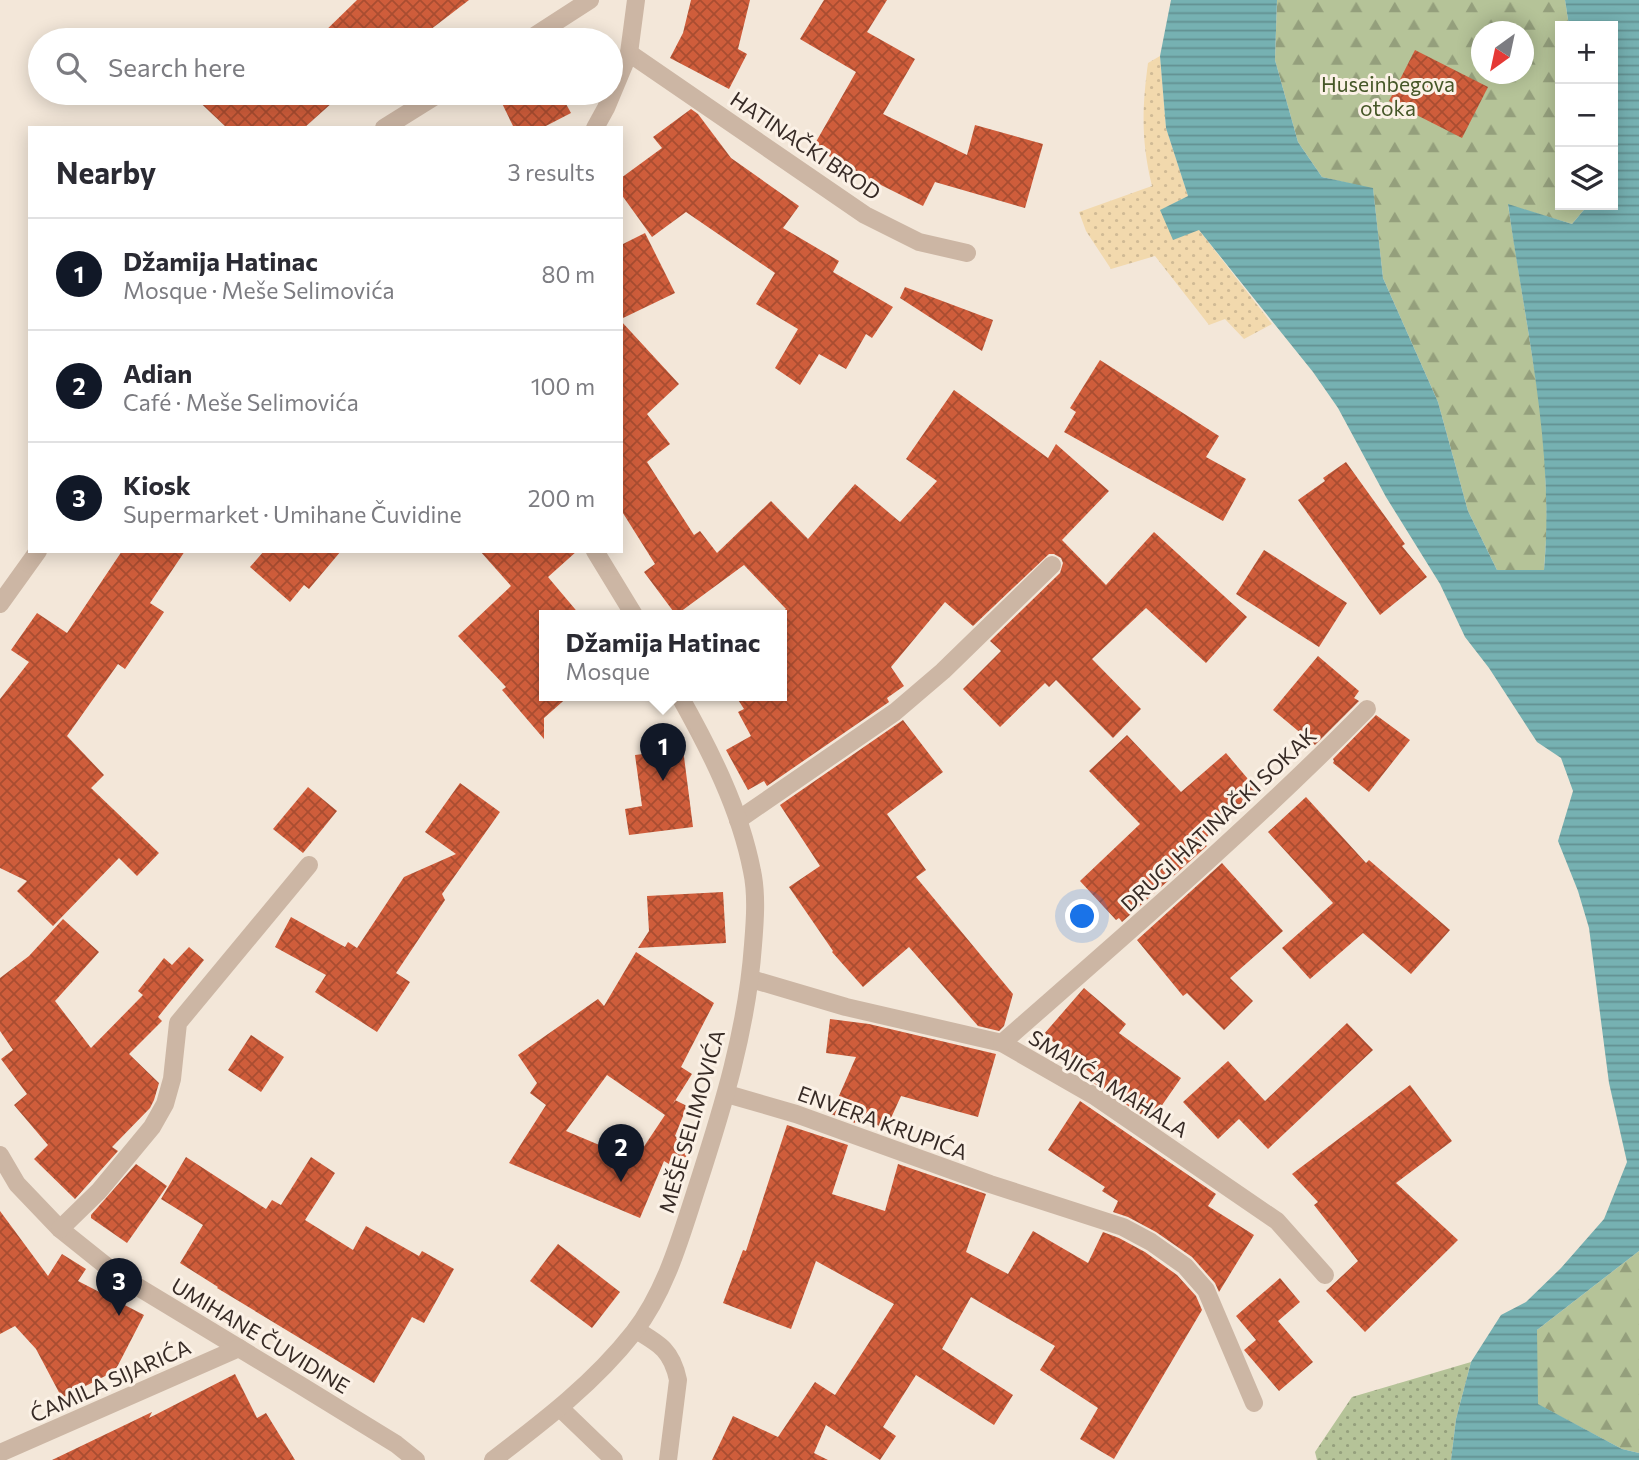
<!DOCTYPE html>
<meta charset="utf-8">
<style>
:root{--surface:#fff;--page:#f7f7f7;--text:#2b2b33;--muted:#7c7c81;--line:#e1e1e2;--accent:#111827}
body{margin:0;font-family:Commissioner,sans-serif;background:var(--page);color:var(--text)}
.controls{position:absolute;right:21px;top:21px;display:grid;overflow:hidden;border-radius:0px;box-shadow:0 4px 18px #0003}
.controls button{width:63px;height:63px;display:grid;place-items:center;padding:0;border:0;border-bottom:2px solid var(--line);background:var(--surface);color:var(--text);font:35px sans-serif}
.compass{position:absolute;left:1471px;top:21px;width:63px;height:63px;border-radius:50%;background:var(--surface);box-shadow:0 4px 18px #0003;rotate:213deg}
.you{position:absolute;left:1083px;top:917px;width:24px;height:24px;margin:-18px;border:5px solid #fff;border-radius:50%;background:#1a73e8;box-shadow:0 0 0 10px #1a73e833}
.badge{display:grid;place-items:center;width:46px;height:46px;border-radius:50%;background:var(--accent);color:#fff;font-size:23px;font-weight:700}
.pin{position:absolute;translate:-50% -58px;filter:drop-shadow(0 2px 4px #0008)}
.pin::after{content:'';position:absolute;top:37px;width:24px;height:21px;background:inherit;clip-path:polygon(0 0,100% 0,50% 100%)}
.popup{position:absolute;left:539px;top:610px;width:248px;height:91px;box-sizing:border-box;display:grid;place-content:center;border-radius:0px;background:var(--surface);filter:drop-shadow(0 2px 5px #0005);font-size:23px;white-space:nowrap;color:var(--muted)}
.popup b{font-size:26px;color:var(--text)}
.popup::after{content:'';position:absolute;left:50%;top:100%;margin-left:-14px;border:14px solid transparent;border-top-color:var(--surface)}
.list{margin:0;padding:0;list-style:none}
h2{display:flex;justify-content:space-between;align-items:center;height:91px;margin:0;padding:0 28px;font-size:30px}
h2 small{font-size:23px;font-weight:400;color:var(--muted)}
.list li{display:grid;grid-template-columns:46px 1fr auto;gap:21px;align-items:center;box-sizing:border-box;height:112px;padding:0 28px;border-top:2px solid var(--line)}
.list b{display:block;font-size:26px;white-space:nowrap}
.list p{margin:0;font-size:23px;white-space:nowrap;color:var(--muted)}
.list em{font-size:23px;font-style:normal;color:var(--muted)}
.icon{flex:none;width:38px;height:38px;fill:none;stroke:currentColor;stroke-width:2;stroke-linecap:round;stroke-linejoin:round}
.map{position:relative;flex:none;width:1639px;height:1460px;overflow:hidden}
.search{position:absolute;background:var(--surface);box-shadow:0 4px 18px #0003;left:28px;top:28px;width:595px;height:77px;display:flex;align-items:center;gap:18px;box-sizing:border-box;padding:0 24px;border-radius:38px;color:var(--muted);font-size:26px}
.panel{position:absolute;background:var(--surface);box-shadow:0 4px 18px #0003;left:28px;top:126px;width:595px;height:427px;border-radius:0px}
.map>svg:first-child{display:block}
.green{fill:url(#green-dots)}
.forest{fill:url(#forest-firs);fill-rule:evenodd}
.sand{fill:url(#sand-dots)}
.water{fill:url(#water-rules)}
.building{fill:url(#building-cross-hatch);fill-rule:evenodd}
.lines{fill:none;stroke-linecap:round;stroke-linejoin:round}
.minor{stroke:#ccb6a4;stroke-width:18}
.labels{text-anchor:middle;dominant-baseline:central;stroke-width:6;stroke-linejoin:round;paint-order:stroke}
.park-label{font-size:21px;fill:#465728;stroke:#fbf1e6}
.street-label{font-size:21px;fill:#372b26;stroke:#fbf1e6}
</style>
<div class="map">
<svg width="1639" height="1460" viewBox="0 0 1639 1460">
<defs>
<pattern id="green-dots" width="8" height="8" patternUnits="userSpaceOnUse" patternTransform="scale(1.75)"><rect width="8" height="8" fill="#b5c398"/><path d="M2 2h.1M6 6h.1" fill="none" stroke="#949f7c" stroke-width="1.8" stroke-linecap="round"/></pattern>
<pattern id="forest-firs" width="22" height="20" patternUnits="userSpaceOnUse" patternTransform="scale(1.75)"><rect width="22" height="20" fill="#b5c398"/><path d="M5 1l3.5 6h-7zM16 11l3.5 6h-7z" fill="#949f7c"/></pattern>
<pattern id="sand-dots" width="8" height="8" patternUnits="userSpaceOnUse" patternTransform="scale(1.75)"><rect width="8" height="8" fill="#f2d9ad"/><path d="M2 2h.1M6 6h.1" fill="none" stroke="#d0ba95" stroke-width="1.8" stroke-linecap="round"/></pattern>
<pattern id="water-rules" width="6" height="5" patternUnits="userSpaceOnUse" patternTransform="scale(1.75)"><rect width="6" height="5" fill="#76b1b2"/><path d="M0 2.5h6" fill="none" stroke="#629091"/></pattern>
<pattern id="building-cross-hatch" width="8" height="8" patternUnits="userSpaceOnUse" patternTransform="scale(1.75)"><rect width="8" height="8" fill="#cf5d3b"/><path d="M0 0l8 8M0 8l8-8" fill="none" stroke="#a94d31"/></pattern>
</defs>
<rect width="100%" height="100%" fill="#f3e7d9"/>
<!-- green -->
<polygon class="green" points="1471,1362 1456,1419 1451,1460 1317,1460 1315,1452 1352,1397"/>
<!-- forest -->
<g class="forest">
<path d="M 1277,0 L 1565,0 L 1569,26 L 1560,26 L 1560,205 L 1588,205 L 1572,224 L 1508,205 L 1544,430 L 1547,525 L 1544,570 L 1497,570 L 1468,511 L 1438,402 L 1383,278 L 1373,189 L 1322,177 L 1298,142 L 1275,60 ZM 1482,32 L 1524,32 L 1524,74 L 1482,74 Z"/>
<polygon points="1639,1251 1639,1453 1622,1449 1537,1404 1537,1330"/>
</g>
<!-- sand -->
<path class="sand" d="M 1160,56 L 1166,128 L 1188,196 L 1161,210 L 1199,230 L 1272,324 L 1244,339 L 1225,319 L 1209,325 L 1155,256 L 1111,269 L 1086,231 L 1079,212 L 1152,186 C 1141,141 1142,108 1148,63 Z"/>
<!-- water -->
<path class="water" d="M 1171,0 L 1277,0 L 1275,60 L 1298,142 L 1322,177 L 1373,188 L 1383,278 L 1438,402 L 1468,511 L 1497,570 L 1544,570 C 1555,447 1525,326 1508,204 L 1572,224 L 1588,205 L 1613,205 L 1613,174 L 1615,172 L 1613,167 L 1613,26 L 1569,26 L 1565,0 L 1639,0 L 1639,1251 L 1537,1330 L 1538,1404 L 1622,1449 L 1639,1453 L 1639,1460 L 1451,1460 L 1456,1419 L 1471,1362 L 1501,1315 L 1526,1302 L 1561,1268 L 1604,1219 L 1627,1162 L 1609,1083 L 1589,928 L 1578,891 L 1558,841 L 1573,791 L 1561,758 L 1537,742 L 1489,668 L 1465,637 L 1440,584 L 1386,497 L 1338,408 L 1313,372 L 1199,230 L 1173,240 L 1160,210 L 1188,196 L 1166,128 L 1160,56 Z"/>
<!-- building -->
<g class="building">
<polygon points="357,0 469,0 417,40 316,40"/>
<polygon points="691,0 750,0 738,49 747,54 729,89 670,58 683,33"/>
<polygon points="824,0 887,0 867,32 915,59 883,114 967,155 975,125 1043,144 1025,208 935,182 923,206 871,180 813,147 856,72 800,39"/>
<polygon points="1415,50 1488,87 1462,138 1389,101"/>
<polygon points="190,93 343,93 304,128 227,128"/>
<polygon points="497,93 560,93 571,113 542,128 514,128"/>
<polygon points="691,109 698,114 731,158 799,206 783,228 839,261 833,272 893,307 872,338 866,334 846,369 819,354 800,385 775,368 798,329 756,304 775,273 686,212 652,237 621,194 621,178 662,148 653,137"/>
<polygon points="645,233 675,293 621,319 621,245"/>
<polygon points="905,287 993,320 982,351 900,298"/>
<polygon points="621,321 679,384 647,414 670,444 647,462 694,535 700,531 717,553 771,501 808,539 855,484 900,522 937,481 906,459 954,390 1048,458 1056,444 1109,491 1062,540 1106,585 1154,532 1247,617 1206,663 1146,608 1092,659 1141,709 1113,738 1056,680 1049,687 1045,683 1000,727 963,689 1001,651 990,641 1060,573 1063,563 1061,558 1054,554 1049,554 973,626 945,602 891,667 904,686 887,698 889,702 767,786 764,781 748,790 726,750 751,736 738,712 744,709 735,695 782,695 782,612 786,609 744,565 676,615 644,572 655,564 621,510"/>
<polygon points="1100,360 1219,436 1206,457 1246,479 1223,521 1064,432 1076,412 1070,408"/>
<polygon points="1346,462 1405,544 1402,546 1427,577 1380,615 1298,500 1325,481 1323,478"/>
<polygon points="1264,550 1347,603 1319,647 1236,594"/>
<polygon points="122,551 185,551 150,603 164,612 125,669 118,664 67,736 104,775 91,788 159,853 137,876 119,858 53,926 17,891 27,881 0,868 0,699 29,662 11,650 37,613 67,633"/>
<polygon points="264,551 341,551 309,589 304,585 290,602 250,567"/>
<polygon points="480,551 577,551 548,577 580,615 544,615 544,695 570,695 544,718 544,739 502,690 506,687 458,636 511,586"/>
<polygon points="1318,656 1359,691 1354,698 1359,701 1315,745 1273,710"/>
<polygon points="1376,715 1410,740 1369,792 1333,763 1334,761 1333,759"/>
<polygon points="903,720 943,772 887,814 926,870 916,877 1013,994 1004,1026 999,1031 978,1026 909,947 863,987 832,952 833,951 789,887 820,866 780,805"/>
<polygon points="1127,735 1181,792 1226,753 1259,792 1202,841 1207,846 1122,922 1119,918 1116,920 1080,881 1140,824 1089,771"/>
<polygon points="683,749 693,827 629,835 625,809 642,806 635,755"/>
<polygon points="460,783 500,812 442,894 445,900 396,973 410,982 377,1032 315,992 326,975 275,947 291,917 345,947 348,942 357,948 404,877 456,854 425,832"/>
<polygon points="308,787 337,811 303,853 273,829"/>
<polygon points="1306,797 1366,863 1369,860 1450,930 1411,974 1363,933 1310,979 1282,948 1333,903 1268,832"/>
<polygon points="1222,863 1283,931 1230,978 1253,1001 1224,1030 1187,993 1183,996 1137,940"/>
<polygon points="723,892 726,943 638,948 649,931 647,896"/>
<polygon points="63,919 99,952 55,1001 91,1048 143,995 138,991 164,958 172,965 189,947 204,960 158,1017 162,1021 129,1054 159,1083 154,1100 150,1108 112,1147 118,1151 75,1199 34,1159 48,1145 14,1105 27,1094 1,1059 13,1050 0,1031 0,978 29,956"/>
<path d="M 636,952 L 714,1003 L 681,1067 L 692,1074 L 673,1104 L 675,1100 L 687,1106 L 675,1136 L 692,1148 L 677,1169 L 664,1161 L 640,1218 L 509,1163 L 546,1105 L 530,1093 L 537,1083 L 518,1055 L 598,999 L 604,1006 ZM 607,1075 L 665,1115 L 635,1160 L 566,1131 Z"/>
<polygon points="1084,988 1126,1024 1119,1033 1181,1078 1151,1121 1092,1082 1095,1077 1044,1034"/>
<polygon points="830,1019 869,1024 996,1054 978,1117 901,1096 886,1129 857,1116 855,1123 831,1114 856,1057 826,1053"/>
<polygon points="1347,1023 1373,1050 1268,1149 1239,1119 1218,1139 1183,1102 1228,1061 1265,1101"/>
<polygon points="251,1035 284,1057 261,1092 228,1070"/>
<polygon points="1410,1085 1452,1141 1396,1183 1458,1240 1365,1332 1326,1291 1358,1261 1314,1205 1318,1202 1292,1174"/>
<polygon points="1080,1101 1216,1194 1208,1206 1254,1235 1219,1292 1215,1283 1192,1257 1156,1232 1128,1217 1113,1212 1118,1201 1102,1191 1105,1187 1048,1150"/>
<polygon points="787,1125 848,1145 832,1194 885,1211 898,1164 986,1194 966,1252 1008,1274 1033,1231 1088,1263 1103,1232 1119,1238 1145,1252 1177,1275 1196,1296 1202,1310 1114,1459 1080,1439 1098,1408 1040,1370 1055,1346 971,1297 942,1349 1013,1395 994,1425 916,1375 883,1427 896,1436 880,1460 826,1425 814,1453 828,1460 712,1460 733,1416 778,1437 815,1382 835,1395 894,1304 816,1261 791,1329 723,1303 743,1250 746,1251"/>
<polygon points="186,1157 266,1209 272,1200 281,1205 311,1157 335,1173 305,1220 353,1250 366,1226 419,1256 422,1251 454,1269 424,1323 412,1317 374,1383 217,1288 218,1287 180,1263 203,1225 161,1199"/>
<polygon points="136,1164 167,1186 127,1243 91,1218 91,1215"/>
<polygon points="0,1211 48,1276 62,1254 86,1269 78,1281 144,1315 115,1371 62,1398 36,1349 15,1326 0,1334"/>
<polygon points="558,1244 620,1292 592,1328 530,1281"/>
<polygon points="1280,1278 1300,1302 1278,1321 1313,1362 1279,1391 1244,1350 1256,1340 1236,1316"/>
<polygon points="235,1374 257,1418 266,1413 295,1460 52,1460 152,1412 149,1418"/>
</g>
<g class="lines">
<!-- minor -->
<g class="minor">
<polyline points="528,40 590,0"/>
<polyline points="629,53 865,215 919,242 967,253"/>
<polyline points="384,128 440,93"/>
<polyline points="595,128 606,108 629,53 636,0"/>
<polyline points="595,551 634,615"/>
<polyline points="0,604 38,551"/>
<polyline points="738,820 895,712 943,671 1052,565"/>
<polyline points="751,979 846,1007 1002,1043 1096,1097 1277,1221 1325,1275"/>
<path d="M 1002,1043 C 1126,934 1252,826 1367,709"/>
<polyline points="727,1094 796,1114 990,1184 1123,1227 1151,1242 1185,1266 1206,1290 1254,1403"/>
<polyline points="0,1155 17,1184 60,1229 115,1273 300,1385 396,1444 416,1460"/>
<polyline points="60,1229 99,1191 152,1127 165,1104 172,1079 178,1023 309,865"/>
<path d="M 636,1330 C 660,1344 672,1351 678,1380 L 668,1460"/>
<polyline points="560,1408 614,1460"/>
<polyline points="0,1453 239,1348"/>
<path d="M 493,1460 C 544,1421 594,1383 634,1332 C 666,1291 681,1236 697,1187 C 723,1107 747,1029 753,945 C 755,921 757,894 752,871 C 740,809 710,750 679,695"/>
</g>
</g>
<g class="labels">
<!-- park labels -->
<g class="park-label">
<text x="1388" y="83">Huseinbegova<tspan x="1388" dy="24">otoka</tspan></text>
</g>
<!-- street labels -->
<g class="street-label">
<text transform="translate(806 145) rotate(34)">HATINAČKI BROD</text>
<text transform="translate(1218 819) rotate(-43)">DRUGI HATINAČKI SOKAK</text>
<text transform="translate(1109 1083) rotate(32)">SMAJIĆA MAHALA</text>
<text transform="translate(691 1121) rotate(-74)">MEŠE SELIMOVIĆA</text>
<text transform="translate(883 1122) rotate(20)">ENVERA KRUPIĆA</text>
<text transform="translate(261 1335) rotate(31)">UMIHANE ČUVIDINE</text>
<text transform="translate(110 1380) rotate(-24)">ĆAMILA SIJARIĆA</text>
</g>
</g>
</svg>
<div class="controls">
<button>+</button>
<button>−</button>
<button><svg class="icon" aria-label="layers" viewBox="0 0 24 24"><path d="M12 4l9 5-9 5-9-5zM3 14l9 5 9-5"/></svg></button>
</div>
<svg class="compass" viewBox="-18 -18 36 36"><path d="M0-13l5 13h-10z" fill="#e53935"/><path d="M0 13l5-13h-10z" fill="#7c7c81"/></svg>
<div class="you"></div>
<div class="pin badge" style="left:663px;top:781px">1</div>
<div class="popup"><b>Džamija Hatinac</b>Mosque</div>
<div class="pin badge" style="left:621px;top:1182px">2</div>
<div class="pin badge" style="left:119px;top:1316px">3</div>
<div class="search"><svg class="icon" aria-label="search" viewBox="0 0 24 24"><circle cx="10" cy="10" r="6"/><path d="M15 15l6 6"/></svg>Search here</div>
<section class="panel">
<h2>Nearby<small>3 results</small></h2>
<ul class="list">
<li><span class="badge">1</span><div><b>Džamija Hatinac</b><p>Mosque · Meše Selimovića</p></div><em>80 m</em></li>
<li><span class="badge">2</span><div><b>Adian</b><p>Café · Meše Selimovića</p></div><em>100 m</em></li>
<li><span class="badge">3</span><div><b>Kiosk</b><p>Supermarket · Umihane Čuvidine</p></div><em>200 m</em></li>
</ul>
</section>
</div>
